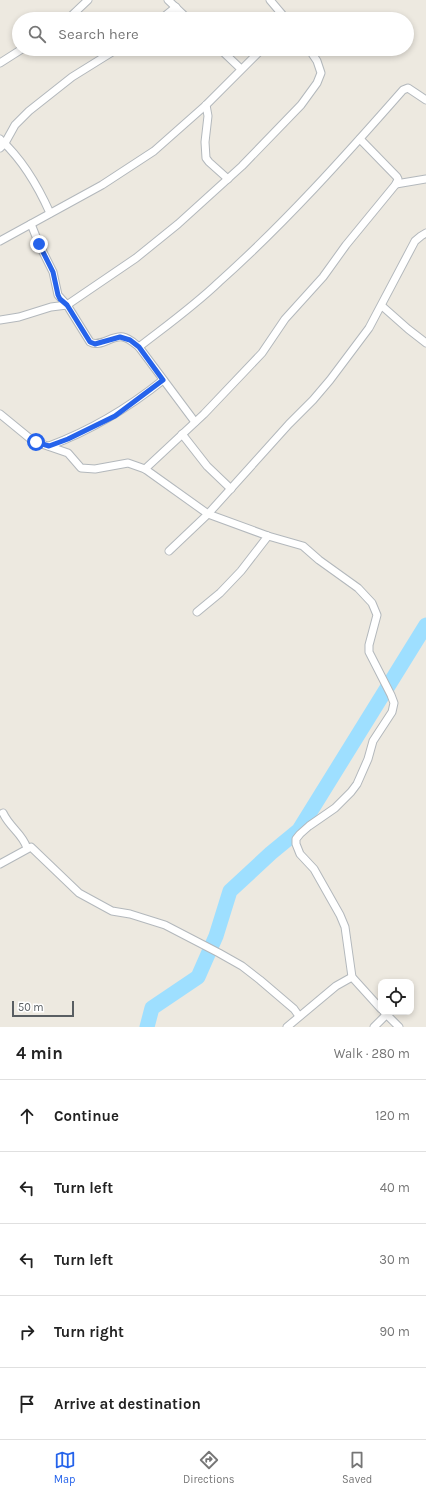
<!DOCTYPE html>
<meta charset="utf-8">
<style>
:root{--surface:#fff;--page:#f2f2f2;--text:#222;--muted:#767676;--line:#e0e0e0;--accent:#2563eb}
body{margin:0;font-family:Karla,sans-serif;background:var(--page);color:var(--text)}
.controls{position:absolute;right:12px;bottom:12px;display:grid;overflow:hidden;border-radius:8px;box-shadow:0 2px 6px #0003}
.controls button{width:36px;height:36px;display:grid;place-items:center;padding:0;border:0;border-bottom:1px solid var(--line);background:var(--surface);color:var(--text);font:20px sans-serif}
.scale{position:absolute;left:12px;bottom:10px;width:62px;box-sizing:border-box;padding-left:4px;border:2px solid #595e62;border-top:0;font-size:11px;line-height:14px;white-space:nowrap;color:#595e62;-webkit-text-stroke:3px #fff;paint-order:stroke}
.stop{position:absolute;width:12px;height:12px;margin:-9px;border:3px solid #2563eb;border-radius:50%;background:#fff}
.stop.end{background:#2563eb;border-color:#fff;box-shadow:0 1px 4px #0008}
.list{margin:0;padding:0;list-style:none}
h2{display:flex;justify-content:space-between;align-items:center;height:52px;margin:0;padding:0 16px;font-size:17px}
h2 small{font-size:13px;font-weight:400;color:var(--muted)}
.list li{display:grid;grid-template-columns:26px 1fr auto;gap:12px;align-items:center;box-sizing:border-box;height:72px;padding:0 16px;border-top:1px solid var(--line)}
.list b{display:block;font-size:15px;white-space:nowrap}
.list em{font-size:13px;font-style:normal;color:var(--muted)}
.icon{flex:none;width:22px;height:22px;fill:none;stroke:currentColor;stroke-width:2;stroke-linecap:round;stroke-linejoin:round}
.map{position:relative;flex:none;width:426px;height:1027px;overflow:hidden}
.search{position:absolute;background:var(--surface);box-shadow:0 2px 6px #0003;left:12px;right:12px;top:12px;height:44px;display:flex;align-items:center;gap:10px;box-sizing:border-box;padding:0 14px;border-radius:22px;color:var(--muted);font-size:15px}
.sheet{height:412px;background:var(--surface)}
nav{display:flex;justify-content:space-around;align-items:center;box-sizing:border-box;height:56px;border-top:1px solid var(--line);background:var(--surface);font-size:11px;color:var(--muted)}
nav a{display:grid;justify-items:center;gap:2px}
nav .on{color:var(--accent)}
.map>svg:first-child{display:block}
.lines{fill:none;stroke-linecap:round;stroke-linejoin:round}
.river{stroke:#9edfff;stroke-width:15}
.street-casing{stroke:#b3b8bc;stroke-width:9}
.street{stroke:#fff;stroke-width:7}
.route{stroke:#2563eb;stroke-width:5}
</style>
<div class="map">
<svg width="426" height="1027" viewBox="0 0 426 1027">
<rect width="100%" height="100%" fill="#ede9e0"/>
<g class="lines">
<!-- river -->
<polyline class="river" points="147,1027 152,1008 198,977 216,936 230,891 271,853 299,830 426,625"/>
<defs>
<g id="street">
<polyline points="168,0 188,19"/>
<polyline points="270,0 286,19"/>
<polyline points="68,19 88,0"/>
<polyline points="161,19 176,7"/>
<polyline points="220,49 241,69"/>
<polyline points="0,63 22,49"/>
<polyline points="206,105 208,116 205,142 206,158 209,162 228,179"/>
<path d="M 0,139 C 22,159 38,186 50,213"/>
<polyline points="0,148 5,143 15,125 29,111 72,77 117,49"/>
<polyline points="396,184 426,179"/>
<path d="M 31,224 L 39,244 L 53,272 L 58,295 L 67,305 L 90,342 C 100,348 112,335 123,337 C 129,338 134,343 139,347 L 195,422"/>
<polyline points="0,241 102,185 154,151 206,105 262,49"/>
<polyline points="382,306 408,329 426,343"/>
<polyline points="0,320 19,317 51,307 67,305 136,258 178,224 242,166 301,105 317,83 321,73 317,61 309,49"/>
<path d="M 139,347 C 166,326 194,306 219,282 C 285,223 345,156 403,90 L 408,88 L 426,100"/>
<polyline points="0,414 33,441 68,453 81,468 95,469 128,463 145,469 208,514 268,536 303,546 319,560 358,588 372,603 377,615 369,645 369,652 391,695 394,703 392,712 373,741 368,759 357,784 351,792 335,808 309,826 300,834 296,839 296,844 300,854 314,869 340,915 345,927 352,977 381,1009"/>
<polyline points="182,434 207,466 231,489"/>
<path d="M 49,446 C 92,430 127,409 163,380"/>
<polyline points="145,469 204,414 262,353 285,319 323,277 346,245 396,184 398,179 397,177 360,139"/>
<polyline points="169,551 208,514 289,424 313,400 330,380 369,328 415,241 421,236 426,233"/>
<polyline points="197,612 220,593 241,571 268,536"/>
<path d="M 3,813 C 10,828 22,833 27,848"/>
<polyline points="0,864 31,847 79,893 112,911 130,914 165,925 219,953 242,966 260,980 294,1009 299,1016"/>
<polyline points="384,1012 399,1027"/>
<polyline points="287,1027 336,986 352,977"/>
<polyline points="374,1027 386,1015"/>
</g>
</defs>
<!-- street casing -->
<use href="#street" class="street-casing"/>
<!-- street -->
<use href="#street" class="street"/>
</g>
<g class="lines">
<!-- route -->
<polyline class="route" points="36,442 49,446 68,439 115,416 163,380 139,347 130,340 120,337 95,344 90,342 67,305 60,299 58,295 53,272 39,244"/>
</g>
</svg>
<div class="controls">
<button><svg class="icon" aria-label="locate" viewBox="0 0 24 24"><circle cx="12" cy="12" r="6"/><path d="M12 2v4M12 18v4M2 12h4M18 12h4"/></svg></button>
</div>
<div class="scale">50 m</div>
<div class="stop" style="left:36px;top:442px"></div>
<div class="stop end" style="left:39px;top:244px"></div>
<div class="search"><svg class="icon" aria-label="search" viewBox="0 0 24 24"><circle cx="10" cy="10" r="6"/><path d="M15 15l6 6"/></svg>Search here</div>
</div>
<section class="sheet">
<h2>4 min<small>Walk · 280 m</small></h2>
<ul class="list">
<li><svg class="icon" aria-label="ahead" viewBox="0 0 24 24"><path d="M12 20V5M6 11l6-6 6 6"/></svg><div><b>Continue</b></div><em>120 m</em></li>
<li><svg class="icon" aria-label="left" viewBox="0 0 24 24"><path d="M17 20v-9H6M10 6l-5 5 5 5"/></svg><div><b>Turn left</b></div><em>40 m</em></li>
<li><svg class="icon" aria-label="left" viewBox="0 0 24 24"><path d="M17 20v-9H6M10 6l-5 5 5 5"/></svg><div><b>Turn left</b></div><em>30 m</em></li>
<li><svg class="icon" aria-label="right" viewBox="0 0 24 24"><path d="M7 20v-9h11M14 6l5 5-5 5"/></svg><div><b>Turn right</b></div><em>90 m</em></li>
<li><svg class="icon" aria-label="arrive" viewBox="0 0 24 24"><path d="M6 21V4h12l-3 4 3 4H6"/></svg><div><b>Arrive at destination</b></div></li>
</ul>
</section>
<nav>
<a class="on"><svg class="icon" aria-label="map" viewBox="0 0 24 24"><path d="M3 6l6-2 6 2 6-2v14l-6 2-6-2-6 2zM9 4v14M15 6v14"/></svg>Map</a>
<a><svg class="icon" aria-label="directions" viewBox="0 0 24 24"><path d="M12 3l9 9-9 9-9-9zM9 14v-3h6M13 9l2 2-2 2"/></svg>Directions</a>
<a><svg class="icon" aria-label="saved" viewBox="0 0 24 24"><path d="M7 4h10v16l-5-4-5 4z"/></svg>Saved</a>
</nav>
